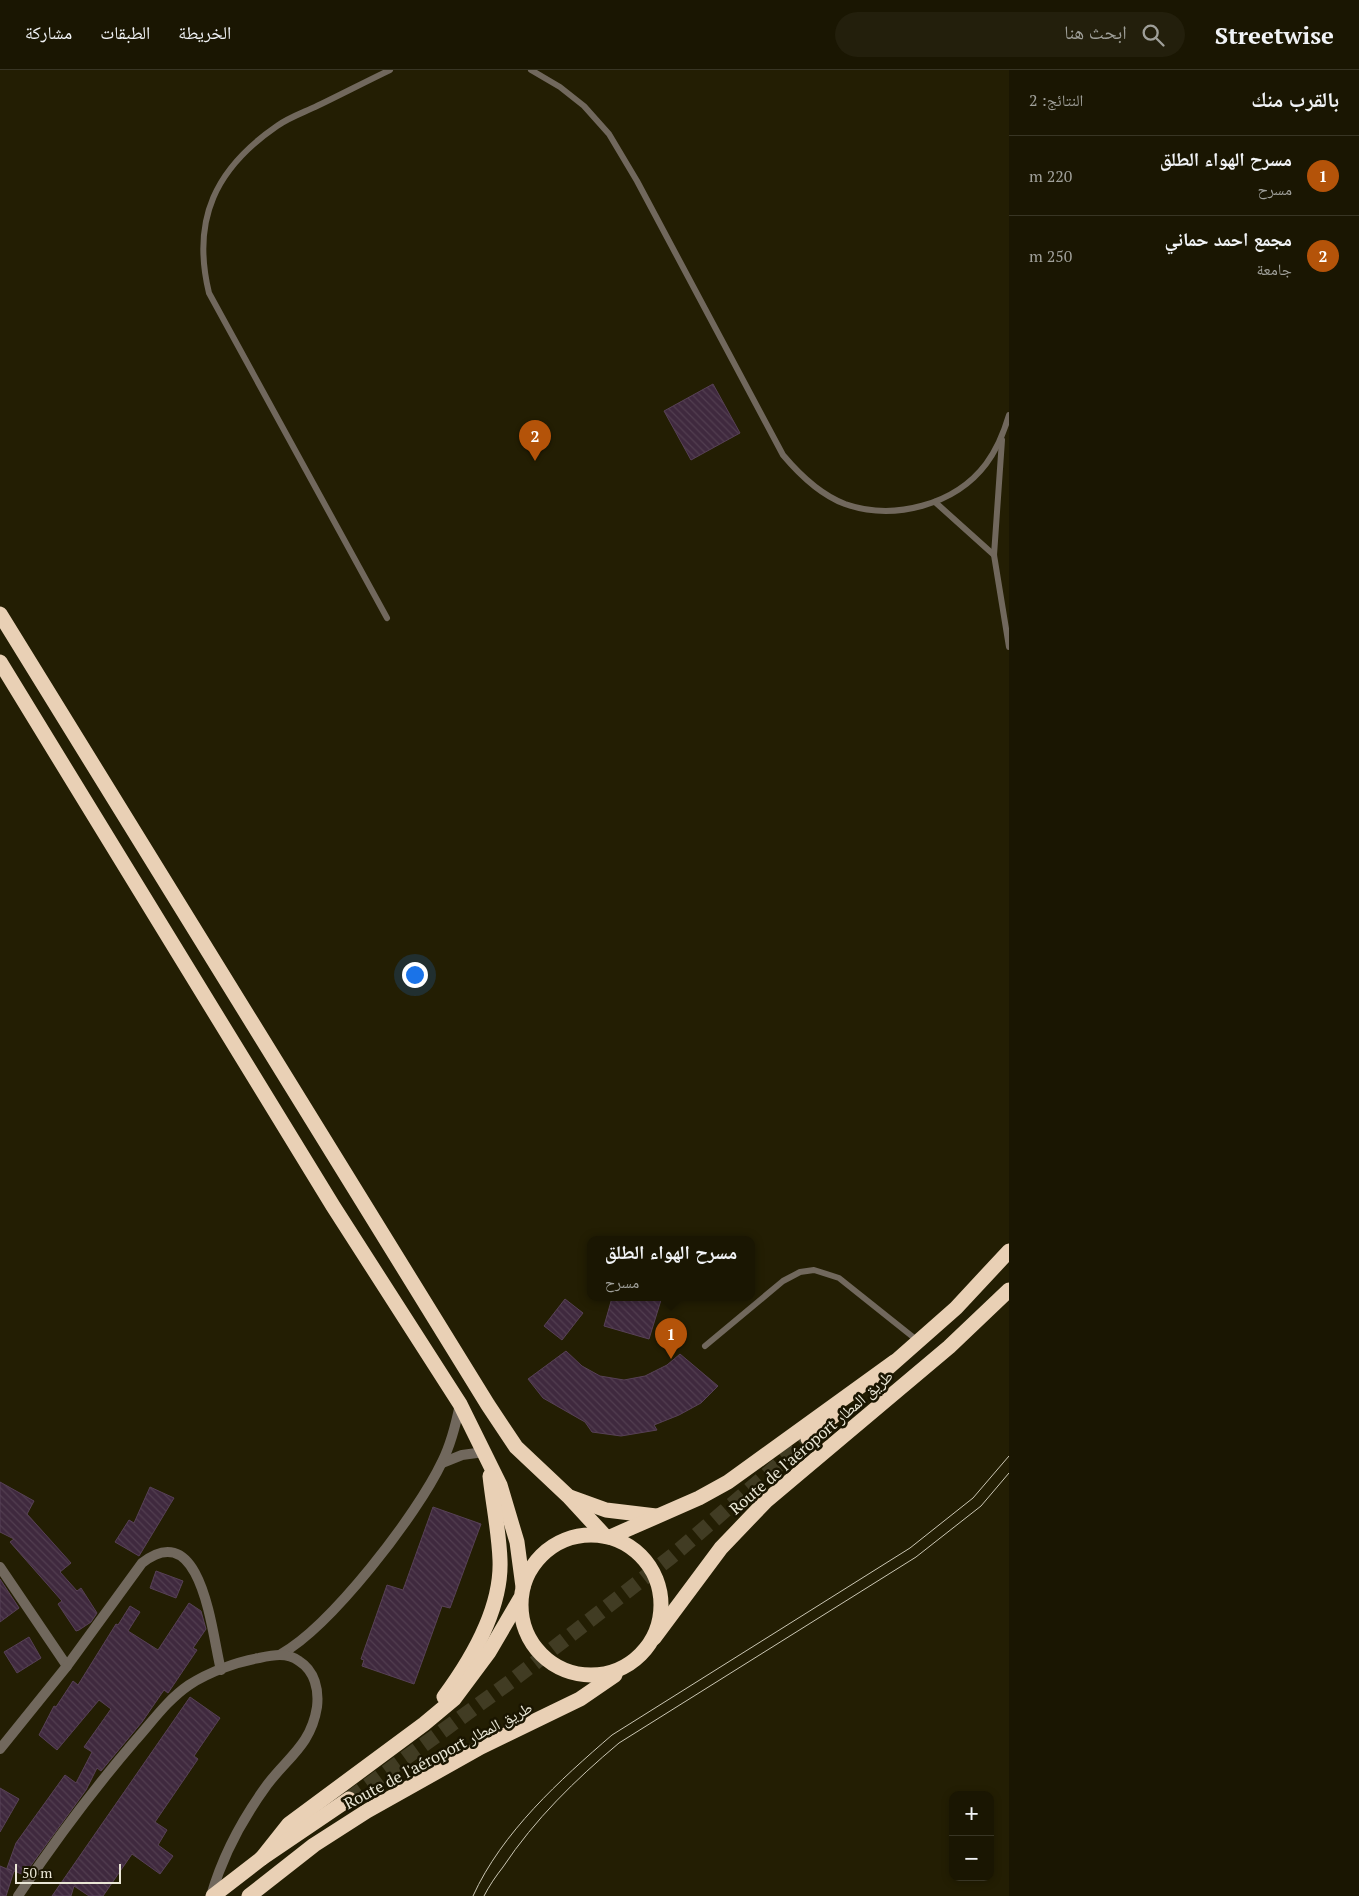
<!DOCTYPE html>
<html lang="ar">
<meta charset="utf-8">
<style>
:root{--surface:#1a1602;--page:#231f0c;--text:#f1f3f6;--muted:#9f9f99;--line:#383524;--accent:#b45309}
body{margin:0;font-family:"PT Serif","Noto Naskh Arabic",serif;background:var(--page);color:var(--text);direction:rtl}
.controls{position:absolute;right:15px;bottom:15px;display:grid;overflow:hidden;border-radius:10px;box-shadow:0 2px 8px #0003}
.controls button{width:45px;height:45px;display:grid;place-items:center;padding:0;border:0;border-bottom:1px solid var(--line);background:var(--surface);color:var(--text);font:25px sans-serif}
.scale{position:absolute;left:15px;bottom:12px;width:106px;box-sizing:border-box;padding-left:5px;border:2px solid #eae7d6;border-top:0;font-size:14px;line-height:18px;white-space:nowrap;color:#eae7d6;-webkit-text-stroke:4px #1a1500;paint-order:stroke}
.you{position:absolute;left:414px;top:904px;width:18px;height:18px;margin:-12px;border:4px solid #fff;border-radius:50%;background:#1a73e8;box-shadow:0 0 0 8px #1a73e833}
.badge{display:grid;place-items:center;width:32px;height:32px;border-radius:50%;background:var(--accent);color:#fff;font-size:16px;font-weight:700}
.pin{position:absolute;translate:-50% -41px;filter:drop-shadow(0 1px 2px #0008)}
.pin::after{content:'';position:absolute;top:26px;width:18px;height:15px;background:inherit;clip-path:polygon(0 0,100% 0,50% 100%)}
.popup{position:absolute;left:587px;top:1166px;width:168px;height:65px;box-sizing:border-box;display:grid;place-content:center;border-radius:10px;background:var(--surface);filter:drop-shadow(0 1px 4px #0005);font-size:16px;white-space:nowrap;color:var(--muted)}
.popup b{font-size:19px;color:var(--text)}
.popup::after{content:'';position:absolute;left:50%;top:100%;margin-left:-10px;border:10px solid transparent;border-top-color:var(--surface)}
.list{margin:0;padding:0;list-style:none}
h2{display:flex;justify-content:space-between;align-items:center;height:65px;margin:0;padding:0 20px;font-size:21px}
h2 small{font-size:16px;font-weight:400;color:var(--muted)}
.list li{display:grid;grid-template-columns:32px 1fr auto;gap:15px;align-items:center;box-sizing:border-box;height:80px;padding:0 20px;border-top:1px solid var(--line)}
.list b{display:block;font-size:19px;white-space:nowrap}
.list p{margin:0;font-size:16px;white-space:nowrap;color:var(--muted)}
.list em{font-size:16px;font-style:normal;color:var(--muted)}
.icon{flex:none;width:28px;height:28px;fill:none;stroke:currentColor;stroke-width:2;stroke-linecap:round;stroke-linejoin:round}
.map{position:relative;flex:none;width:1009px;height:1826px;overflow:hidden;direction:ltr}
header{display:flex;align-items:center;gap:30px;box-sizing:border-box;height:70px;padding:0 25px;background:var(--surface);border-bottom:1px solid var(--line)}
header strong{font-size:24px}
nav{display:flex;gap:28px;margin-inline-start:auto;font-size:18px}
.search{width:350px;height:45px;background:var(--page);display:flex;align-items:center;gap:12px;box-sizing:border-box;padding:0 18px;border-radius:28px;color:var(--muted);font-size:19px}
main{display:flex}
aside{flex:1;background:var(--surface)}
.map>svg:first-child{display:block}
.building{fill:url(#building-back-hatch);stroke:#574156}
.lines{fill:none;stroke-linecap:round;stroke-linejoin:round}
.highway-tunnel{stroke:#413c23;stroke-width:15;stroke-dasharray:15 8;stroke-linecap:butt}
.lane{stroke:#71685d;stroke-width:6}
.street{stroke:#71685d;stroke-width:10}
.highway{stroke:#e9d0b5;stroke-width:15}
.tram{stroke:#cac6b4;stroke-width:1}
.labels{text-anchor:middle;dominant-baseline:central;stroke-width:5;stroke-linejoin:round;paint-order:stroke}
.street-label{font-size:16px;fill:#eae7d6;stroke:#1a1500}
</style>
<header>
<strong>Streetwise</strong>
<div class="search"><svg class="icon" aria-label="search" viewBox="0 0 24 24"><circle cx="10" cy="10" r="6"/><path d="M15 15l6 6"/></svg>ابحث هنا</div>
<nav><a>الخريطة</a><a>الطبقات</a><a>مشاركة</a></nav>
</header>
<main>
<aside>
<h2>بالقرب منك<small>النتائج: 2</small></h2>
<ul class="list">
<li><span class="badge">1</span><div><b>مسرح الهواء الطلق</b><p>مسرح</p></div><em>220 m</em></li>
<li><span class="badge">2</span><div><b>مجمع احمد حماني</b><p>جامعة</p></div><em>250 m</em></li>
</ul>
</aside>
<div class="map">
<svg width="1009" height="1826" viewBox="0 0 1009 1826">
<defs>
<pattern id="building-back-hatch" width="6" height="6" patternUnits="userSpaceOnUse" patternTransform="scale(1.25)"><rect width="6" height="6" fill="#3f293e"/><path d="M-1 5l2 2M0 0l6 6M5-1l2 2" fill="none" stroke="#523e50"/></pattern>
</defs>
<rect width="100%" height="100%" fill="#231e03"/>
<!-- building -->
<g class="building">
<polygon points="713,314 740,363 691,390 664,341"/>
<polygon points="612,1228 661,1230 649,1269 604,1256"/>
<polygon points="565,1229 583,1243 562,1270 544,1256"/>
<polygon points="566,1281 582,1296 600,1306 624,1310 645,1306 667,1295 680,1284 718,1316 701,1333 679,1345 654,1355 657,1360 621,1366 592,1362 585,1352 543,1328 528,1309"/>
<polygon points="0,1412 34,1431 27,1444 71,1493 60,1502 77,1521 81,1518 97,1543 91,1552 79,1560 76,1561 58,1534 62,1531 10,1472 14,1469 0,1462"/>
<polygon points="150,1417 174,1428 139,1486 115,1472 129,1450 134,1453"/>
<polygon points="433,1437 481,1454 450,1538 442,1536 414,1614 362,1596 364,1590 361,1589 387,1515 403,1520"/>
<polygon points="156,1501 183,1511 176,1528 150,1518"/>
<polygon points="0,1509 19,1538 0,1552"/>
<polygon points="189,1533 201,1541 206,1559 193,1578 197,1580 168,1623 164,1620 142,1652 101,1701 97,1698 86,1720 24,1805 14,1801 6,1826 0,1826 0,1796 12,1801 7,1798 16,1773 65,1705 76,1713 92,1682 84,1677 111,1639 99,1630 57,1680 39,1665 54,1636 56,1637 73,1611 78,1615 116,1554 118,1555 130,1536 140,1542 128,1561 158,1580"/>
<polygon points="29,1567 41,1588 17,1603 4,1582"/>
<polygon points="190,1627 220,1648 194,1686 198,1689 155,1752 167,1760 158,1775 173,1786 160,1804 132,1784 103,1826 89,1826 74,1816 71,1826 52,1826"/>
<polygon points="0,1718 19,1729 0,1762"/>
</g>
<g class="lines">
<!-- highway-tunnel -->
<polyline class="highway-tunnel" points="349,1729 514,1609 671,1487 808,1369"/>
<!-- lane -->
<g class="lane">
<path d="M 531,0 L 560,17 L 584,36 L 609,64 L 637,111 L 783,385 C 799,404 821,425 845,434 C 894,451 955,435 986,394 C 997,379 1004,362 1009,345"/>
<polyline points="1002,370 994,485 1009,577"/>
<polyline points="935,432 994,485"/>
<path d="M 387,548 L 209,223 C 191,149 216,98 277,56 C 288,48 302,43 315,37 C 340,25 365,12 390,0"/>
<polyline points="705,1276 783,1211 800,1202 814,1200 839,1208 918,1271"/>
</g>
<!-- street -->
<g class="street">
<polyline points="442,1393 462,1385 484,1382"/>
<polyline points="0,1497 67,1596"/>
<path d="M 281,1584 C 331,1556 417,1445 442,1392 C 451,1374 456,1354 460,1334"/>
<path d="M 0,1679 L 67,1596 L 142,1493 C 203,1445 212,1567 221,1600"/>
<path d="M 18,1826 C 54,1772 92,1721 134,1672 C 152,1652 167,1630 189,1615 C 209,1602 236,1592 259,1588 C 273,1585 287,1582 299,1591 C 315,1601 319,1620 317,1637 C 311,1675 288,1687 267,1715 C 243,1748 222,1787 211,1826"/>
</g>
<!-- highway -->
<g class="highway">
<polyline points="0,544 488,1335 516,1377 568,1426 605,1466"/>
<polyline points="0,592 333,1136 460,1334 500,1415 517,1472 523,1517"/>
<polyline points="888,1298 956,1238 1009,1181"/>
<polyline points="808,1369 837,1343"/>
<polyline points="570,1427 606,1440 656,1446"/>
<circle cx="591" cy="1535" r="70"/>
<polyline points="610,1467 699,1428 728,1412 894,1292"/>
<polyline points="654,1568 721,1478 766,1431 949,1277 1009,1220"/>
<path d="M 444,1627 C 472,1589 502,1539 500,1490 C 499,1462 493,1434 490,1406"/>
<polyline points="262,1788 289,1754 424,1654 454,1629 489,1582 520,1529"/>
<polyline points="213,1826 262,1788 349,1729"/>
<polyline points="249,1826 314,1775 367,1741 481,1677 580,1629 615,1605"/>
</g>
<!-- tram -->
<g class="tram">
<path d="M 473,1826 C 502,1762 560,1710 612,1665 L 910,1478 L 973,1428 L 1009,1386"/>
<path d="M 484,1826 C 489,1816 496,1806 503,1797 C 535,1749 575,1710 619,1673 L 916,1487 L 981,1436 L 1009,1403"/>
</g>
</g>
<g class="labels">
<!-- street labels -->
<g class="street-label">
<text transform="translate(811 1372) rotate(-41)">Route de l'aéroport طريق المطار</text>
<text transform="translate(438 1685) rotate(-28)">Route de l'aéroport طريق المطار</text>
</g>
</g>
</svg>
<div class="controls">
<button>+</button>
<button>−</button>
</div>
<div class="scale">50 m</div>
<div class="you"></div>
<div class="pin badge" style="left:671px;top:1289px">1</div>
<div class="popup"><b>مسرح الهواء الطلق</b>مسرح</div>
<div class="pin badge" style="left:535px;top:391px">2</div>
</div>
</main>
